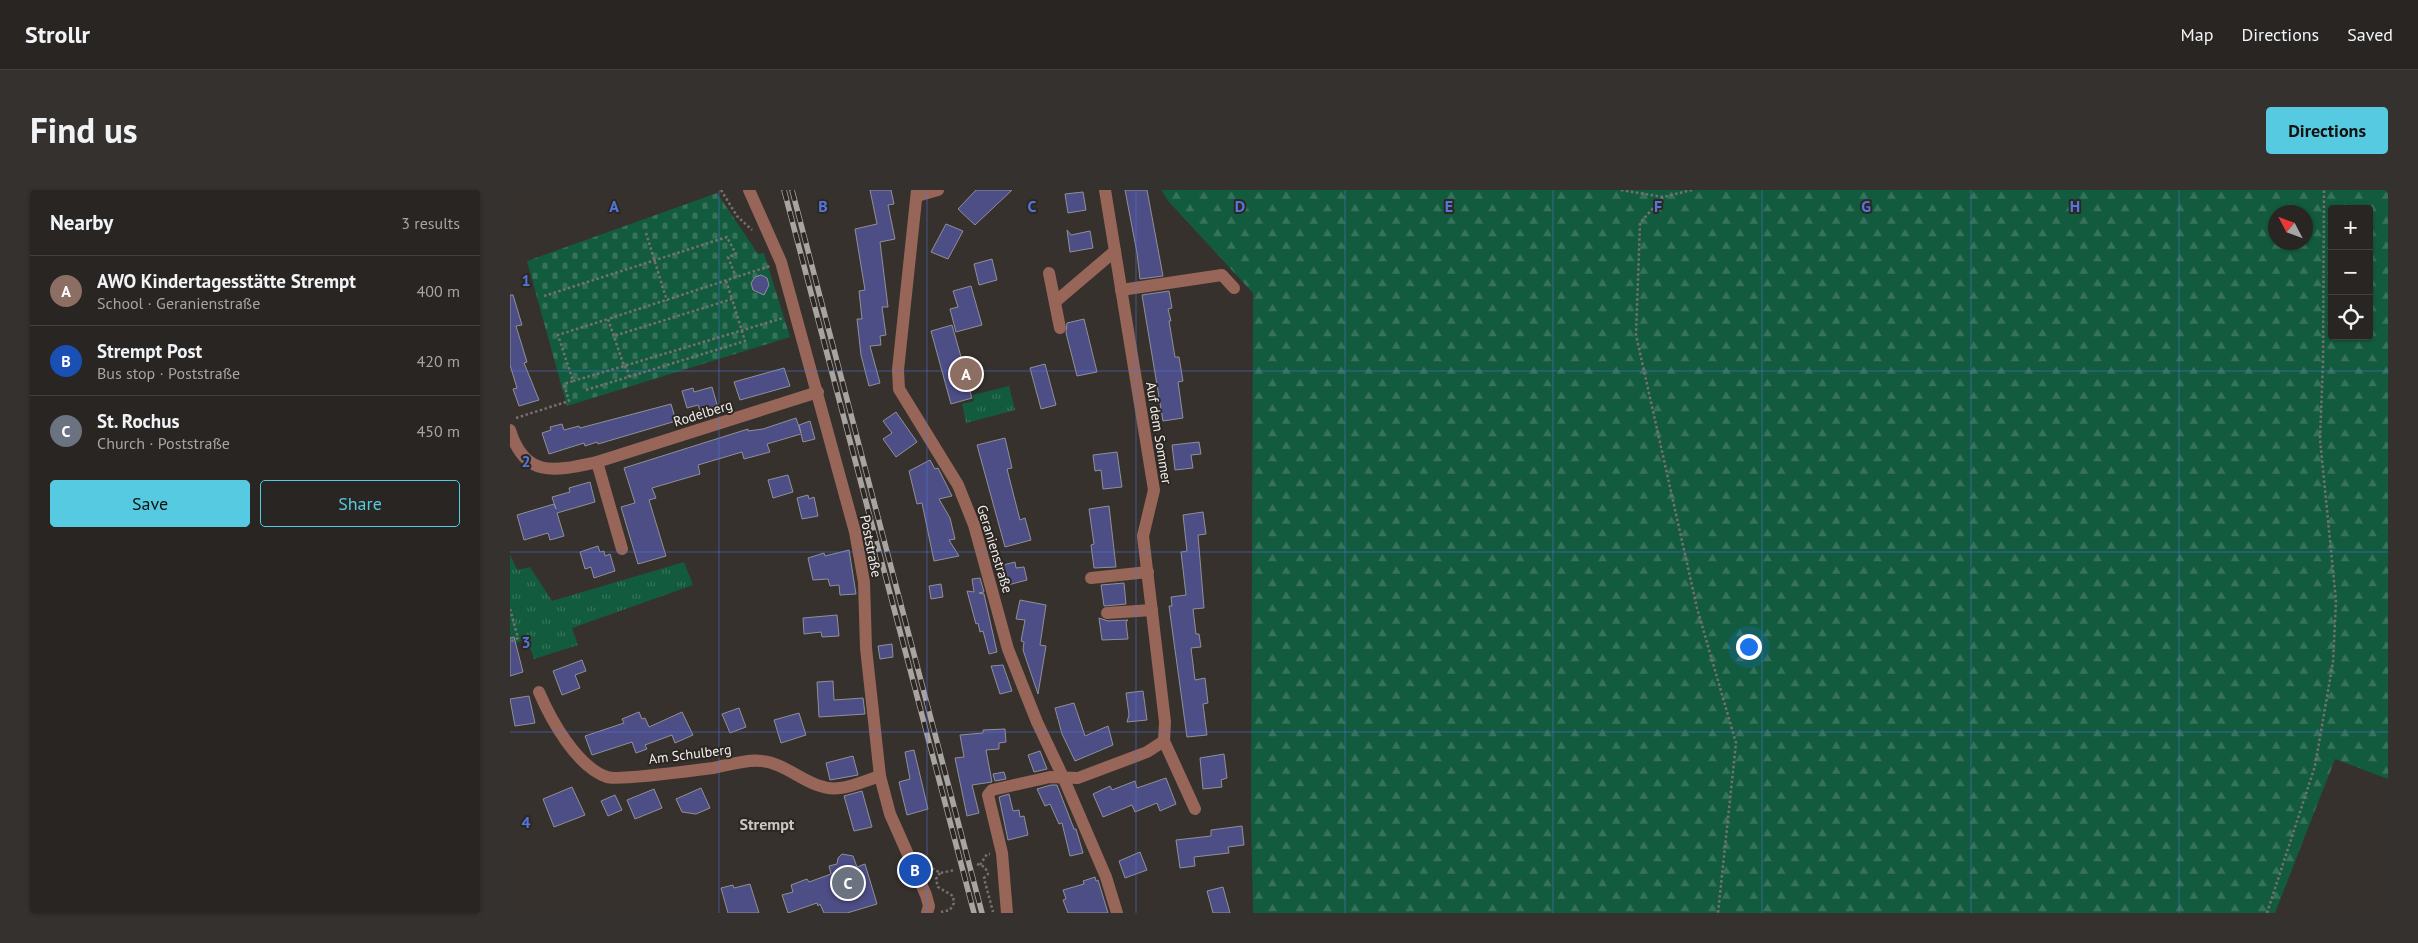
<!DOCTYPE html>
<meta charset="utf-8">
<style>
:root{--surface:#282522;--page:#34312f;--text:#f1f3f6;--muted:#a5a5a5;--line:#444240;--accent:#55cae0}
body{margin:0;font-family:"PT Sans",sans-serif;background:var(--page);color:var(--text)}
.controls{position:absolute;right:15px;top:15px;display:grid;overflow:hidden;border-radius:5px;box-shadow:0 1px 4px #0004}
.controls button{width:45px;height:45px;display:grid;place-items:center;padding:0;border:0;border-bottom:1px solid var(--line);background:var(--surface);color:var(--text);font:25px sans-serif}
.compass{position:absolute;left:1758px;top:15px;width:45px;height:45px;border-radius:50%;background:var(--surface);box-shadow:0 1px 4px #0004;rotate:311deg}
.you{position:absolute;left:1238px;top:456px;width:18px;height:18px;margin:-12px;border:4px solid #fff;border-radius:50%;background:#1a73e8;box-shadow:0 0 0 8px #1a73e833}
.badge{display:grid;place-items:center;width:32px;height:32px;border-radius:50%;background:var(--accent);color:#fff;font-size:16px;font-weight:700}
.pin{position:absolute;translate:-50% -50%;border:2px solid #fff;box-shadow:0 1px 5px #0006}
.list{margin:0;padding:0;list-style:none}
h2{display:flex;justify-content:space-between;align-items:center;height:65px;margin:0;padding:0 20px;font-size:21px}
h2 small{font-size:16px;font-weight:400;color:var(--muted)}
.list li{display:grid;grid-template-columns:32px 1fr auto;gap:15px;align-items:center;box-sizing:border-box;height:70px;padding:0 20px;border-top:1px solid var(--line)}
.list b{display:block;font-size:19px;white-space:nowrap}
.list p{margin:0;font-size:16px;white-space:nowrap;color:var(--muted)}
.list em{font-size:16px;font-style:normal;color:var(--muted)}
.actions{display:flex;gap:10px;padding:15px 20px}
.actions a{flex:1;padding:11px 0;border:1px solid var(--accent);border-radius:5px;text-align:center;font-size:18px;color:var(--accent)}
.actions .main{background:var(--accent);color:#111}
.icon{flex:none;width:28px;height:28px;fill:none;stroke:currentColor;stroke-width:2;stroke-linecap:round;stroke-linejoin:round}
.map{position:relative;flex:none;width:1878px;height:723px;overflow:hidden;border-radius:5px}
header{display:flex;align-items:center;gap:30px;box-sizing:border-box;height:70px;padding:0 25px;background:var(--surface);border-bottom:1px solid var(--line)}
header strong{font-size:24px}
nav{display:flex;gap:28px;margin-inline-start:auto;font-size:18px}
.intro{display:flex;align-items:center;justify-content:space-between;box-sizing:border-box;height:120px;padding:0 30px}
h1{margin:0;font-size:35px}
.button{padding:12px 22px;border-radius:5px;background:var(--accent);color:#111;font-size:18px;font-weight:700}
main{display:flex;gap:30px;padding:0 30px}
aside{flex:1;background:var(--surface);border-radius:5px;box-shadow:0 1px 4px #0004}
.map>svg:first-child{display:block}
.grass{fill:url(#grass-tufts)}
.forest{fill:url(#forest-firs);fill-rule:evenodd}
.cemetery{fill:url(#cemetery-stones)}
.building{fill:#4e4e87;stroke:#8f9097}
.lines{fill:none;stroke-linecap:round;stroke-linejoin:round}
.path{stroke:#76716e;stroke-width:2.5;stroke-dasharray:2.5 2.5;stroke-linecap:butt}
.minor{stroke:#986658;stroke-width:12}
.rail-casing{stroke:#a8a4a1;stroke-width:5.5}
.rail{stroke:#2c2723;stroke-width:4;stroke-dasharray:11;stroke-linecap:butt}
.grid{fill:none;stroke:#5276dd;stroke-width:1;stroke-opacity:0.55}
.labels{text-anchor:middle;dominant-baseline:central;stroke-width:4;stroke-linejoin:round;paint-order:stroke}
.street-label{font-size:14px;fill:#f2efec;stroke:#2c2723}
.quarter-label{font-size:16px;font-weight:bold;fill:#ccc6c0;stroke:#2c2723}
.grid-label{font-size:16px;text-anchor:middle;font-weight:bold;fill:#5276dd;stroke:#2c2723;stroke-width:4;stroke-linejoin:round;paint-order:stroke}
</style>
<header>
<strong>Strollr</strong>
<nav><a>Map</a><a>Directions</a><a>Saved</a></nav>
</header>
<div class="intro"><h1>Find us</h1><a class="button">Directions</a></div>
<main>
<aside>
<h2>Nearby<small>3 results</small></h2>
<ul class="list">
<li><span class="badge" style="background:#8d6e63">A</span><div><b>AWO Kindertagesstätte Strempt</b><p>School · Geranienstraße</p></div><em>400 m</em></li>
<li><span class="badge" style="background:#1a4fb4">B</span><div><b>Strempt Post</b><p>Bus stop · Poststraße</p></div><em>420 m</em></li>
<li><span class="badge" style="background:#6b7280">C</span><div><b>St. Rochus</b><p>Church · Poststraße</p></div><em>450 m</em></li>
</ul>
<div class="actions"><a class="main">Save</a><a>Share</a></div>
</aside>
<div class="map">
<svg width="1878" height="723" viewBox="0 0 1878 723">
<defs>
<pattern id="grass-tufts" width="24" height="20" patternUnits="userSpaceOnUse" patternTransform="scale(1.25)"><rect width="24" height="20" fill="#135b3e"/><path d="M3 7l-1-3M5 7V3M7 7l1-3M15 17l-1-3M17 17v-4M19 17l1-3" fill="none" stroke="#36735a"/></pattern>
<pattern id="forest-firs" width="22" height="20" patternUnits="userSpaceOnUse" patternTransform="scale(1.25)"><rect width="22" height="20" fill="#135b3e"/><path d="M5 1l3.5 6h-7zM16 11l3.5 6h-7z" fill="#36735a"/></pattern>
<pattern id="cemetery-stones" width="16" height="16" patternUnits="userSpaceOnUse" patternTransform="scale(1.25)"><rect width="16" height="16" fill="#135b3e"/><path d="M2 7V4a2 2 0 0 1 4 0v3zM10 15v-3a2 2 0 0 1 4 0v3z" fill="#36735a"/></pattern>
</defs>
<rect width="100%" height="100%" fill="#36312d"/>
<!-- grass -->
<g class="grass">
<polygon points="499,196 505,220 456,233 452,214 464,211 463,205"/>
<polygon points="0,364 7,380 20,377 42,411 174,372 183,395 62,438 68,455 24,469 17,449 0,455"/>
</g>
<!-- forest -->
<path class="forest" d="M 651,0 L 1878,0 L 1878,589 L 1825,569 L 1765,723 L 743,723 L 741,625 L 743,103 L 659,12 ZM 1822,19 L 1859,19 L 1859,146 L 1822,146 ZM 1796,22 L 1796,52 L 1766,52 L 1766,22 Z"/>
<!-- cemetery -->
<polygon class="cemetery" points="207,3 248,64 254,63 280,147 57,216 17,71"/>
<!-- building -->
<g class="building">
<polygon points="360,0 381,0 384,14 378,15 385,49 370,52 378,117 372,117 376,145 370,146 371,155 360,156 370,193 359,196 351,165 347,129 352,129 349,101 355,100 345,39 367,34"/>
<polygon points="466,0 502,0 465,35 448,19"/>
<polygon points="615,0 637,0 653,86 630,89 627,63"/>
<polygon points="573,2 576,20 558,23 555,4"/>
<polygon points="436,34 453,41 438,69 421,62"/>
<polygon points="557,40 561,45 580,41 583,58 560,62"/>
<polygon points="482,69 487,90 469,95 464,74"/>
<polygon points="251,85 257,88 259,95 254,105 243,100 241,93 245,87"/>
<polygon points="461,96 472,135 446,142 440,119 448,117 443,101"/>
<polygon points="659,101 662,118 658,119 661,131 659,131 665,167 669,167 673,191 668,192 673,228 653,231 632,105"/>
<polygon points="0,105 3,105 12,135 6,136 17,172 14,173 29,210 9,216 3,199 7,198 0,175"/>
<polygon points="574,129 587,182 567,186 556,143 557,133"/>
<polygon points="442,135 453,174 467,170 472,191 458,195 462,208 441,214 421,141"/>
<polygon points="535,174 546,215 531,219 520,178"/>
<polygon points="274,178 280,196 230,210 224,192"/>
<polygon points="202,197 208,218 191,223 188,215 177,218 172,201 183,198 184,202"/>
<polygon points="161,214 166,231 88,254 87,252 75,256 74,253 39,264 32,243 41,240 40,237 52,234 54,240 69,236 70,238"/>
<polygon points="386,222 407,252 386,267 373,249 382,243 373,231"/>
<polygon points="286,228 291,243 289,235 300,231 305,249 293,252 291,244 257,254 260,262 234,269 232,262 188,275 190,284 142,298 146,308 139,310 156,366 128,374 111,317 125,313 114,278 238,239 238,241 253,239"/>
<polygon points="495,248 502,278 497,279 510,330 515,328 521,350 495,357 467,255"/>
<polygon points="689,252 691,264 681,265 683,278 665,280 662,255"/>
<polygon points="607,262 612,297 593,299 591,280 585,281 583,265"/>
<polygon points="420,270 425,279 428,278 442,306 429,309 440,328 445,349 439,350 449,366 424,371 412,313 407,314 399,281"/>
<polygon points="278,285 283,302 263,308 258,290"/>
<polygon points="80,292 85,312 47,323 54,346 40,350 38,343 14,350 7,325 44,314 46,319 42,307 60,302 59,298"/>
<polygon points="298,305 299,309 304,307 308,326 292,329 287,308"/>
<polygon points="599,316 606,377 584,378 581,355 584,354 579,319"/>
<polygon points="693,322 696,344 688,345 694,418 683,419 686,444 689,444 691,457 681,458 685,490 695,488 698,513 693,514 697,545 677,547 659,416 662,416 661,407 676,405 671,362 677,361 673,325"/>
<polygon points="88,356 90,362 94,361 95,366 100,364 105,381 84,388 81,377 75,379 70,362"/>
<polygon points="339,360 346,404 330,405 329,395 320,396 318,389 303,390 298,368 314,363 315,366"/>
<polygon points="505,372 506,378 514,377 517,390 498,395 493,375"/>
<polygon points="470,388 474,402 469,403 474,404 487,462 479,464 473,441 470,442 468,433 466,434 457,401 464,402 462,389"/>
<polygon points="614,393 616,414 594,416 591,395"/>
<polygon points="431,394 433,407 421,409 419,396"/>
<polygon points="510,410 536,415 530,455 536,456 528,504 513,460 514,452 511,451 515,430 506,429"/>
<polygon points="327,425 329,446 312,447 311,442 294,444 293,428"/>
<polygon points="589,428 598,431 618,430 616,432 618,449 592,450"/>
<polygon points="4,447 13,482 0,486 0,448"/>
<polygon points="382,454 383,467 370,469 368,456"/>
<polygon points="72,470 76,481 65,485 70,498 52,505 43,481"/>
<polygon points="493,475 502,501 490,504 481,476"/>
<polygon points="323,491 324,510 353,508 355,524 309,527 307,492"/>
<polygon points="633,501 637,530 617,532 619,525 616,503"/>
<polygon points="19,506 25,533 5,536 0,509"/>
<polygon points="564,513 575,546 598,536 603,555 565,571 552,544 545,518"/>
<polygon points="229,518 236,537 220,543 212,524"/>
<polygon points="129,522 132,529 135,528 139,537 172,522 183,545 165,553 162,545 135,555 137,559 126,563 122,552 82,565 75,546 114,533 112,529"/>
<polygon points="289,523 296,545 271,553 264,530"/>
<polygon points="495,539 496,552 489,553 489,559 476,560 482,592 462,595 469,623 457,626 445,568 454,567 450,545 473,543 473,540"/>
<polygon points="404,560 418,619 397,625 389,592 400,589 395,562"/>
<polygon points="530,561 537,579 524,582 518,565"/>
<polygon points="714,564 717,588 711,590 712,597 693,599 690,568"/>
<polygon points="343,566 348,585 320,590 316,573"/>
<polygon points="494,582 496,589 485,591 483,584"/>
<polygon points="656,588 666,614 650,621 647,613 625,622 622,615 593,627 583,604 600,596 602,600 625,591 627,598"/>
<polygon points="541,595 547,595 564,639 566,639 573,663 560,666 552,633 549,634 540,614 535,616 527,599"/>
<polygon points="62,597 75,625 44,637 33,609"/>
<polygon points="191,598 200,618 186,624 172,622 166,609"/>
<polygon points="144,599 152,618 125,629 117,610"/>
<polygon points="352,601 362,637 344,641 334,606"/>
<polygon points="499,604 503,621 509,620 510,627 514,626 518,645 498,650 489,607"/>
<polygon points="105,605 112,620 98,626 91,611"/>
<polygon points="732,636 734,655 718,657 719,663 684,667 685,676 670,678 666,650 701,646 701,640"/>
<polygon points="630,662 637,680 615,688 609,671"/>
<polygon points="332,664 343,666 347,677 355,674 367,714 337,723 314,723 310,714 308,716 307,713 278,723 272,705 283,702 281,695 297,689 299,692 321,684 319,676 327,674 328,668"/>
<polygon points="585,687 586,691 588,690 598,723 558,723 553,710 556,709 553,700 574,694 573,691"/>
<polygon points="240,694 249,723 218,723 211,698 223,695 224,698"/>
<polygon points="713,697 720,723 703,723 697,701"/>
</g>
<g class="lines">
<!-- path -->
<g class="path">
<polyline points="211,0 227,26 242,40"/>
<polyline points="1111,0 1153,7 1182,0"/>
<polyline points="1153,7 1130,33 1126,145 1187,418 1226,553 1208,723"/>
<polyline points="136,43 157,111"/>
<polyline points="216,91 222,109"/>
<polyline points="34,106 217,47 226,64 218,67 226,87"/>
<polyline points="119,187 117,178 114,176 273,128"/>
<polyline points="63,191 114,176 98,129 260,76"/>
<polyline points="76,200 235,151 222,109 104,146"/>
<polyline points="6,228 59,211 54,194 63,191 48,145 98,129"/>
<polyline points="0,419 8,448 0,452"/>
<polyline points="467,674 475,677 478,684 474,688 483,722"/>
<polyline points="470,675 477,664 480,664"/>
<polyline points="417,679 424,679 430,683 445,680"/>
<polyline points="430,683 426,689 428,697 443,706 444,713 440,720 431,722"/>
<polyline points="1757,723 1805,576 1823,472 1826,411 1810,249 1813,173 1814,0"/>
</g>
<!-- minor -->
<g class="minor">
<polyline points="239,0 271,72 345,342 354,392 356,458 370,586 380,624 416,705 419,716 417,723"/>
<polyline points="407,0 388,180 389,199 448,295 464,335 498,459 527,532 553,587 596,687 607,723"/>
<polyline points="407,6 428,0"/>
<polyline points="539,83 550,138"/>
<polyline points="611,100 712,85 724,98"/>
<polyline points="545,112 605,61"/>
<path d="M 0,240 C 15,289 45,281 87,272 L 308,202"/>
<polyline points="87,272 112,359"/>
<polyline points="581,388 638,382"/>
<polyline points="597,423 642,420"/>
<path d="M 29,502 C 41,530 67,577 97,587 C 109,591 186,580 203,578 C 218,575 237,569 252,571 C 280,574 301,602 330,598 C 343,597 357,590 370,586"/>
<polyline points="654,551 685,619"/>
<polyline points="497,723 492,663 478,605 482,600 540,587 568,588 637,562 654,551 655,532 633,346 644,300 595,0"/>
</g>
<defs>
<g id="rail">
<polyline points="274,0 464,723"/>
<polyline points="282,0 472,723"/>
</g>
</defs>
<!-- rail casing -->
<use href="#rail" class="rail-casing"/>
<!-- rail -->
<use href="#rail" class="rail"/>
</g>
<!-- grid -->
<path class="grid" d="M 209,0 L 209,723M 417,0 L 417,723M 626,0 L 626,723M 835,0 L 835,723M 1043,0 L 1043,723M 1252,0 L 1252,723M 1461,0 L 1461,723M 1669,0 L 1669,723M 0,181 L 1878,181M 0,362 L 1878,362M 0,542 L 1878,542"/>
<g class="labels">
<!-- street labels -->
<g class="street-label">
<text transform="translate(193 223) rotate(-17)">Rodelberg</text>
<text transform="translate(649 243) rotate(81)">Auf dem Sommer</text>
<text transform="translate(361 356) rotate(79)">Poststraße</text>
<text transform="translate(485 359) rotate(73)">Geranienstraße</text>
<text transform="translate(180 564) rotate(-7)">Am Schulberg</text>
</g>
<!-- quarter labels -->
<g class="quarter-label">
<text x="257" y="634">Strempt</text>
</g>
</g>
<g class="grid-label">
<text x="104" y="22">A</text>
<text x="313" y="22">B</text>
<text x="522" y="22">C</text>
<text x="730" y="22">D</text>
<text x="939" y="22">E</text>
<text x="1148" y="22">F</text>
<text x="1356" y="22">G</text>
<text x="1565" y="22">H</text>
<text x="16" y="96">1</text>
<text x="16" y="277">2</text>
<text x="16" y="458">3</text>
<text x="16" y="638">4</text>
</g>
</svg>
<div class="controls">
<button>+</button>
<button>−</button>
<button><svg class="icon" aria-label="locate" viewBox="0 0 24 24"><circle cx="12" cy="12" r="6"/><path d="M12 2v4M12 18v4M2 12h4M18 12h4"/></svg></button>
</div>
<svg class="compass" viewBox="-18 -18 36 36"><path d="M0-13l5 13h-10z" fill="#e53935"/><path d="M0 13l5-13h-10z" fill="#a5a5a5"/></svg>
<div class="you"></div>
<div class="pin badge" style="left:456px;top:184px;background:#8d6e63">A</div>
<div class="pin badge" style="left:405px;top:680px;background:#1a4fb4">B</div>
<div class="pin badge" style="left:338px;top:693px;background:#6b7280">C</div>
</div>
</main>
